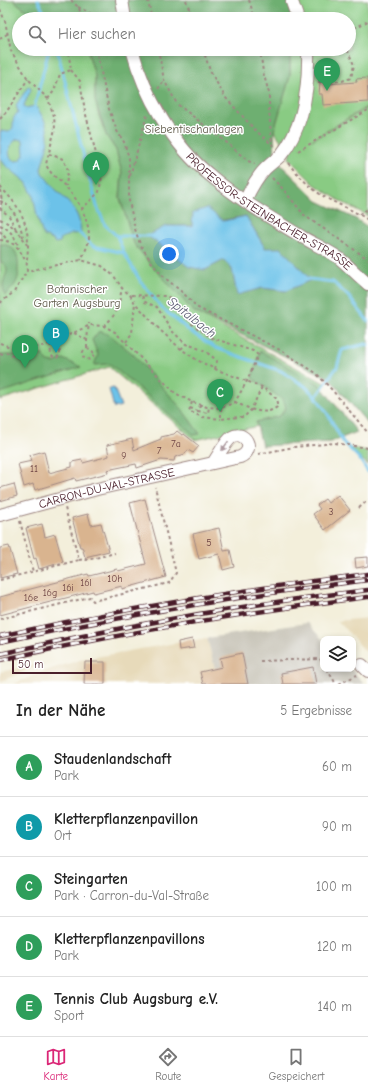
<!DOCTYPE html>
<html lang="de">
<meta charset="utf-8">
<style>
:root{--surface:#fff;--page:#f2f2f2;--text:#222;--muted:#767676;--line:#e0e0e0;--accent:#db2777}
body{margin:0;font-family:"Comic Neue",sans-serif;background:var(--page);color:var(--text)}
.controls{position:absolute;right:12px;bottom:12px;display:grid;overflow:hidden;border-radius:8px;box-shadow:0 2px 6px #0003}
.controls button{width:36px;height:36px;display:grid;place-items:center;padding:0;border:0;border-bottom:1px solid var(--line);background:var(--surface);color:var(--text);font:20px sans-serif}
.scale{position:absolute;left:12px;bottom:10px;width:80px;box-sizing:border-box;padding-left:4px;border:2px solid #4a1f2b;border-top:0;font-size:11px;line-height:14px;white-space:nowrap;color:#4a1f2b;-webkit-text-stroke:3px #fff;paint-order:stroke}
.you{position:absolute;left:169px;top:254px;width:14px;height:14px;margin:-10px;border:3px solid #fff;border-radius:50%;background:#1a73e8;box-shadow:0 0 0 6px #1a73e833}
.badge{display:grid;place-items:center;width:26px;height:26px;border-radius:50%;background:var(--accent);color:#fff;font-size:13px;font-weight:700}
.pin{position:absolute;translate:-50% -33px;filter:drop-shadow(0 1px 2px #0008)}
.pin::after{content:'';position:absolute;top:21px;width:14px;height:12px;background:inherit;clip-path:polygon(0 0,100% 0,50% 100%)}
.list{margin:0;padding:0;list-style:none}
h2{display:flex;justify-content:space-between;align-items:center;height:52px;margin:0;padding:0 16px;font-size:17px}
h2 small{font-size:13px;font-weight:400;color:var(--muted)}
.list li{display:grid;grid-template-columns:26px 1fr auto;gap:12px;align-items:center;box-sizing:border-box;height:60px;padding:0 16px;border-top:1px solid var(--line)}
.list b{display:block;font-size:15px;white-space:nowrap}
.list p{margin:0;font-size:13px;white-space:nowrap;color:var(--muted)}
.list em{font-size:13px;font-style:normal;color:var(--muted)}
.icon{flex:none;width:22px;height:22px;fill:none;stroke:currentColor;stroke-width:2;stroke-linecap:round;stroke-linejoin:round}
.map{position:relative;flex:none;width:368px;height:684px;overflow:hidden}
.search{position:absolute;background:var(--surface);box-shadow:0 2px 6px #0003;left:12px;right:12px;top:12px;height:44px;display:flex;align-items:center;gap:10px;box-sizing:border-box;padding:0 14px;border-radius:22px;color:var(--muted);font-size:15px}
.sheet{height:352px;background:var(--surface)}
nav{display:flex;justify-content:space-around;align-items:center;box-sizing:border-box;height:56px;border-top:1px solid var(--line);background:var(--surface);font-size:11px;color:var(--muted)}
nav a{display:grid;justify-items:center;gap:2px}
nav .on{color:var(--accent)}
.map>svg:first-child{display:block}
.built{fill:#e7daba}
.industrial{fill:#c8c4b8}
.green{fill:#89cb83;stroke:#6a7557}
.forest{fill:#6eaf71;stroke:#5c674e;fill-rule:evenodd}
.water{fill:#6cc2e9;stroke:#5b708a;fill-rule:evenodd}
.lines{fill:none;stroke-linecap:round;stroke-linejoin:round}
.stream{stroke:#6cc2e9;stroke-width:3}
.building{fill:#d9b48f}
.minor-casing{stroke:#9e8783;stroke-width:14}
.path{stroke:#9e8783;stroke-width:2;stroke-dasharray:3 3;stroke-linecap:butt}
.minor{stroke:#fff;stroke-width:12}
.rail-casing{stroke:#4a1f2b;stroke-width:4.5}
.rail{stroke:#fff;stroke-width:3;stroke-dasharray:9;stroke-linecap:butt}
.oneway{fill:#ae9aa0}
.labels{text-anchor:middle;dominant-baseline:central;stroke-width:3;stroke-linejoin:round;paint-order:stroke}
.number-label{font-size:10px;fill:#6e4444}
.park-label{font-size:12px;fill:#605b4a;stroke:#fff}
.street-label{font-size:12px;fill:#4a1f2b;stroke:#fff}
.water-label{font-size:13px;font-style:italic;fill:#56586e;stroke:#fff}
</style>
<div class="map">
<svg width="368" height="684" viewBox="0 0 368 684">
<rect width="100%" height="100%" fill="#fff"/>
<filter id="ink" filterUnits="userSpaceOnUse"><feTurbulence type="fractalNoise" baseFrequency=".025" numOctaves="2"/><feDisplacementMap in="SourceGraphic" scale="8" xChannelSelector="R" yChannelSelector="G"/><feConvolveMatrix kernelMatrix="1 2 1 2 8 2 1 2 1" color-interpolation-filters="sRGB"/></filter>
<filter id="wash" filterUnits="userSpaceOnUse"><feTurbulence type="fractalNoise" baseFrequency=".012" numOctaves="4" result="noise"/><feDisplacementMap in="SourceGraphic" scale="16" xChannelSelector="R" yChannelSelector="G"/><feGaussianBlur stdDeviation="0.9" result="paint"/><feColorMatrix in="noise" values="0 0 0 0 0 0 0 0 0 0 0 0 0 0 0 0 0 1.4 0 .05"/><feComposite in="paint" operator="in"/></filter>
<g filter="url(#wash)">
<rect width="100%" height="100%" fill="#f3efdb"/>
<!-- built -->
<g class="built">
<polygon points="368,618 368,654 338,621"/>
<polygon points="207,638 219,684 14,684 42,672 80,660 140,649"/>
<polygon points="49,662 26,670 0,682 0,672"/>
</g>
<!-- industrial -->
<polygon class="industrial" points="307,623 323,640 323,669 351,669 365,684 219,684 207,638"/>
<!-- green -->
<g class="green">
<polygon points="0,0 13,0 38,19 19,19 19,49 87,49 95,76 95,92 98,113 106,135 116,150 122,173 120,198 134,243 193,311 324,383 317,400 326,411 195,440 109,367 0,400"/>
<polygon points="292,0 368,0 368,106 312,140 368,107 368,216 340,201 314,184 289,159 290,153 274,131 290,76 290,49 349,49 349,19 291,19 291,2"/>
<polygon points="350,448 368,451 368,465"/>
</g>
<!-- forest -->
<g class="forest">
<polygon points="13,0 292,0 291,2 291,19 38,19"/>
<path d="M 87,49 L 290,49 L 290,76 L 274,131 L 275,159 L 318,201 L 356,219 L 368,227 L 368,424 L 329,378 L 193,311 L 147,260 L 134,244 L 120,198 L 122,173 L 116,150 L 106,135 L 95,101 L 95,76 ZM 246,216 L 265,248 L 286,291 L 262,288 L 237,294 L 232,269 L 223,260 L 205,270 L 166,226 L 192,226 Z"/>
<path d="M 0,244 C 17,245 19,257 18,271 C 18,273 19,275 18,277 C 17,284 10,291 5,295 C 4,292 3,288 3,285 C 4,274 13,269 0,261 Z"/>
<polygon points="99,331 110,335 133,354 181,408 200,434 194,435 110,364 94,365 98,355 92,340"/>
<polygon points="260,351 319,384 357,432 331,442 262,446 256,422 280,416 286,407 283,400 252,378"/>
<polygon points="0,355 43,355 48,362 54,363 63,359 81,367 0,393"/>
</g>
<!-- water -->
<g class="water">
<path d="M 28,87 L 30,87 L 31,90 L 24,105 L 25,108 L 35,106 C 40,111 42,116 45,122 C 52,141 45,151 41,169 L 42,173 C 48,180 53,187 59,193 C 72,206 80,213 81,233 L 72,234 L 61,238 L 60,242 L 55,243 L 53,240 L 44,236 L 42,232 L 37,216 L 33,195 L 26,182 L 5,165 L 0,157 L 0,132 L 1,131 L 9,132 C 14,128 13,126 13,121 C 13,118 16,114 18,112 L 16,105 ZM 17,139 L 23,140 L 24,155 L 20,160 L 16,161 L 11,159 C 7,151 10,144 17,139 Z"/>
<polygon points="207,208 223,221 246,216 265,248 281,248 311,280 286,291 262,288 237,295 232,269 224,260 205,270 189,267 148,236 166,226 192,226 193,213"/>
<polygon points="114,388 121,406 114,408 109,389"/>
</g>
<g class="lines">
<!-- stream -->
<g class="stream">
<polyline points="38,0 47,19"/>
<polyline points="57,49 84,157 97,206 105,225 117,236 124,253 141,282 162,308 192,333 216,348 281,371 305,386 316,397 326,411 343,442 359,458 368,472"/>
<polyline points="34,109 49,49"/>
<polyline points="78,232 93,246 124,253"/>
<polyline points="117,236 152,236"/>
<polyline points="309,279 333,282 348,296 368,321"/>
<polyline points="316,397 337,367 342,350 366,344 368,345"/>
</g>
</g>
<g id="blocks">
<!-- building -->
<g class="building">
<polygon points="322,60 330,60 328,84 357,82 356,79 367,78 368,102 323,105 322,94 319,94"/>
<polygon points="177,431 182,435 184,434 199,446 193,453 188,450 185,454 175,457 174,461 161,460 137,468 136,464 107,470 108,473 76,481 75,478 35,490 33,484 24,487 18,464 32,461 30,455 44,451 49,473 72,467 72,462 82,460 83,463 109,456 107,445 132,439 134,450 161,439 161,437 174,434"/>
<polygon points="14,484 17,496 0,501 0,488"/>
<polygon points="338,495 350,510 325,530 313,514 320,509 317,505 325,499 328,503"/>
<polygon points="145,499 166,577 122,589 122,586 94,593 93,591 0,615 0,597 88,574 89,576 117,569 118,571 146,564 130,503"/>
<polygon points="88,514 91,525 101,523 109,551 85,557 82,547 80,547 72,518"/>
<polygon points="42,524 45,537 55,534 63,562 39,569 36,558 34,559 26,528"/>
<polygon points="219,528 224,551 230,550 234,567 223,570 219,554 199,559 193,534"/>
<polygon points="9,546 17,574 0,578 0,548"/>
<polygon points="368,557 368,566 356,568 355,558"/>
<polygon points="192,639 194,648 179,650 178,642"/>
<polygon points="242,653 248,684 203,684 200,672 222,667 220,658"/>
<polygon points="85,662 105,662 105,684 84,684"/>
<polygon points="313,667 316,684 283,684 281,673"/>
</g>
</g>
</g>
<g filter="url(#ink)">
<use href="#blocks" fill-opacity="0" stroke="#9e8783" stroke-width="1"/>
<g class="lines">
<defs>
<g id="minor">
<polyline points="122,0 125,19"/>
<polyline points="292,2 298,19"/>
<path id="s1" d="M 132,49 C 144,95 173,146 211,176 C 238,199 271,218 302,237 C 314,244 327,250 339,258 C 349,266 358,276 368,284"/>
<path d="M 245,201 C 250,190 256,178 265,169 C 270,164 276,160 281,155 C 305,126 309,85 308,49"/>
<path id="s2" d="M 0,515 L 97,489 L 240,457 C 257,450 244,429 232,437 C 225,442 218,456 213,463"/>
<polyline points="362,665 368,671"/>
</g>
</defs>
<!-- minor casing -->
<use href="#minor" class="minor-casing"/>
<!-- path -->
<g class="path">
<polyline points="71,0 78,7 84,19"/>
<polyline points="148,0 152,19"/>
<polyline points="186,0 193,19"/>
<polyline points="249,0 255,19"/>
<polyline points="78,7 101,19"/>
<path d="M 0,9 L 5,21 L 11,51 L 28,79 L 48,99 L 54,116 L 55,129 L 46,164 C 49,173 57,178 64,185 C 77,198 89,218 89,237 C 89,245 84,253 81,260"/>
<polyline points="349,31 368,21"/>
<polyline points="0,39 7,34"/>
<polyline points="96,49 109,109 117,131 124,142 129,158 129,201 135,229 140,244 154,266 164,277 183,293 198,308 282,351 316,373 333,391 368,433"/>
<polyline points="158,49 164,80 177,104 226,142 248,161 255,164"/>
<polyline points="203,49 210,71 225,97 256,131 274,146"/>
<polyline points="260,49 263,72 269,93 269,111 272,145"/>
<polyline points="71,70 80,81 85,111 102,177 99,192 82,209"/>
<polyline points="318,82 342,81 351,78 354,65 347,49"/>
<polyline points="158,89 164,80"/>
<polyline points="48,99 54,91 60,74 71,70 68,49"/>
<polyline points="0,119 7,111 28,79"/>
<polyline points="298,151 368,110"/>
<polyline points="49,154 63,159 68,170 66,186"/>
<path d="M 288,163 C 298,175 310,188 323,196 C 338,205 354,210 368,220"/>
<polyline points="130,176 147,115"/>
<polyline points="272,178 283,189 305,216 368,259"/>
<path d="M 0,187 C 18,204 28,220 28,245 C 28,254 26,262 27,271 L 81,260 L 102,266 L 114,276 L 122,288 L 130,295 L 135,303 L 161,331 L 181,349 L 197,360 L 215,369 L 262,387 L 277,399 L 278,403 L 277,407 C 265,417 247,408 235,402"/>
<polyline points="0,190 2,201 0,208 9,216 16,229"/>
<path d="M 0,201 C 14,206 20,223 23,237"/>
<polyline points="359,214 368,209"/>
<path d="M 0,219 C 13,225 20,232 27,245"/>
<path d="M 0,225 C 11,230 15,237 19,248"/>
<polyline points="0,231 8,241"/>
<path d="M 0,240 C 14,241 19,248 25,260"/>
<polyline points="142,296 145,302 157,307 172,331 186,344"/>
<polyline points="0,303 14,292 27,271"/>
<path d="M 104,326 C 119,312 118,307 122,288"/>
<polyline points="74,333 87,340"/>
<polyline points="126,342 132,333 135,303"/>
<polyline points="0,343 20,351"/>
<polygon points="50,344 60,350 60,354 57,358 54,358 51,355"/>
<polyline points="87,348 87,340 89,323"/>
<circle cx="88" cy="354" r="5.5"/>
<path d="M 181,349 L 186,344 C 199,348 208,352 217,361 L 215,369"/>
<polyline points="0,354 21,351 50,344 90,325 104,326 115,332 175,393 192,402 207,407 219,408 227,406 235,402 247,381 258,355 253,351 212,338 192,324 172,299 166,296 130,295"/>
<polyline points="11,356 18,353"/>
<polyline points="192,402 189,411 202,417 221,419"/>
<polyline points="200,405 198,411 208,413 209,407"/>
<polyline points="190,408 198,411"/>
<path d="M 221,408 L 221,419 C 229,418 236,417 244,417 L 251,410 L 262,387"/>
<polyline points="258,454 294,447 335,443 368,448"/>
<polyline points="359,508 368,500"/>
<polyline points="20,521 33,572"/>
<polyline points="79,560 85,559 87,560 115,553"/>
<polyline points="0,580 79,560 65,508"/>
<polyline points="0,619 90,597 93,601 169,583 176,573 155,487"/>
<polyline points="260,661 320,659 323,663"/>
<polyline points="327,669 336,684"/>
<polyline points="339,684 357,675"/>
</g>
<!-- minor -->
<use href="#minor" class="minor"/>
<defs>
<g id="rail">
<path d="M 0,636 C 122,609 244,589 368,574"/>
<path d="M 0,642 C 122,616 244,595 368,580"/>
<path d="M 0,654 C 121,626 245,604 368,590"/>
<path d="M 0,660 C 122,633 244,612 368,597"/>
</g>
</defs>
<!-- rail casing -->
<use href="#rail" class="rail-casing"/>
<!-- rail -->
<use href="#rail" class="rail"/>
</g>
<!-- one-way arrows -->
<defs><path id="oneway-solid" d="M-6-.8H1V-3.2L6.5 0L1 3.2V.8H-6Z"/></defs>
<use class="oneway" href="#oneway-solid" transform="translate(225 446) rotate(125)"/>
</g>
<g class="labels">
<!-- number labels -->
<g class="number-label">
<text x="176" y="444">7a</text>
<text x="159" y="451">7</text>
<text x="124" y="456">9</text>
<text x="34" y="469">11</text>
<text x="331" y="512">3</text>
<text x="209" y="543">5</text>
<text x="115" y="579">10h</text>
<text x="86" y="583">16l</text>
<text x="68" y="588">16i</text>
<text x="50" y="593">16g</text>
<text x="31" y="598">16e</text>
</g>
<!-- park labels -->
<g class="park-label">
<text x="194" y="129">Siebentischanlagen</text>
<text x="77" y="289">Botanischer<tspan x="77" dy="14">Garten Augsburg</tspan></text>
</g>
<!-- street labels -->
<g class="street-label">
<text stroke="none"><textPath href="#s1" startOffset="220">PROFESSOR-STEINBACHER-STRASSE</textPath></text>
<text stroke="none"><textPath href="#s2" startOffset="110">CARRON-DU-VAL-STRASSE</textPath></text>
</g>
<!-- water labels -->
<g class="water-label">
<text transform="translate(192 317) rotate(38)">Spitalbach</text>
</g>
</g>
</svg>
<div class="controls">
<button><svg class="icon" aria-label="layers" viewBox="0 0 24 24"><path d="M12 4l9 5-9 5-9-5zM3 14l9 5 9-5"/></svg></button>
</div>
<div class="scale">50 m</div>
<div class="you"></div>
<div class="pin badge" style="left:96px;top:185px;background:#2e9e5b">A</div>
<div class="pin badge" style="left:56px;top:353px;background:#0f9aa8">B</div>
<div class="pin badge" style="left:220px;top:412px;background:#2e9e5b">C</div>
<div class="pin badge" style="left:25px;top:368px;background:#2e9e5b">D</div>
<div class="pin badge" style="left:327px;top:91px;background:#2e9e5b">E</div>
<div class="search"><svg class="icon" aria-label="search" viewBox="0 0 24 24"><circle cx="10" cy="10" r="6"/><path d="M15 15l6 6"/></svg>Hier suchen</div>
</div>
<section class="sheet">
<h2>In der Nähe<small>5 Ergebnisse</small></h2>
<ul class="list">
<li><span class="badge" style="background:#2e9e5b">A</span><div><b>Staudenlandschaft</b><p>Park</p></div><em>60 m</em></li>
<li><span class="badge" style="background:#0f9aa8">B</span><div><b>Kletterpflanzenpavillon</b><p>Ort</p></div><em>90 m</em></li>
<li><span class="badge" style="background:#2e9e5b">C</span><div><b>Steingarten</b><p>Park · Carron-du-Val-Straße</p></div><em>100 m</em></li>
<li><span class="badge" style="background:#2e9e5b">D</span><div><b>Kletterpflanzenpavillons</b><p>Park</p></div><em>120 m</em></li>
<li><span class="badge" style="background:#2e9e5b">E</span><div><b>Tennis Club Augsburg e.V.</b><p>Sport</p></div><em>140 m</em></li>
</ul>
</section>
<nav>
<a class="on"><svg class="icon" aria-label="map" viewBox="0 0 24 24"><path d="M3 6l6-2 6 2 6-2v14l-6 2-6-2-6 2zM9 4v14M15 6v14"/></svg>Karte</a>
<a><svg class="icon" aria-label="directions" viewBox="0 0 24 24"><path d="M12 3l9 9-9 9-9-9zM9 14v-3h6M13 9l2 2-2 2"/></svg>Route</a>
<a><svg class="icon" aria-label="saved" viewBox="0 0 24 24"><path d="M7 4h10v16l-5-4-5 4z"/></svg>Gespeichert</a>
</nav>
